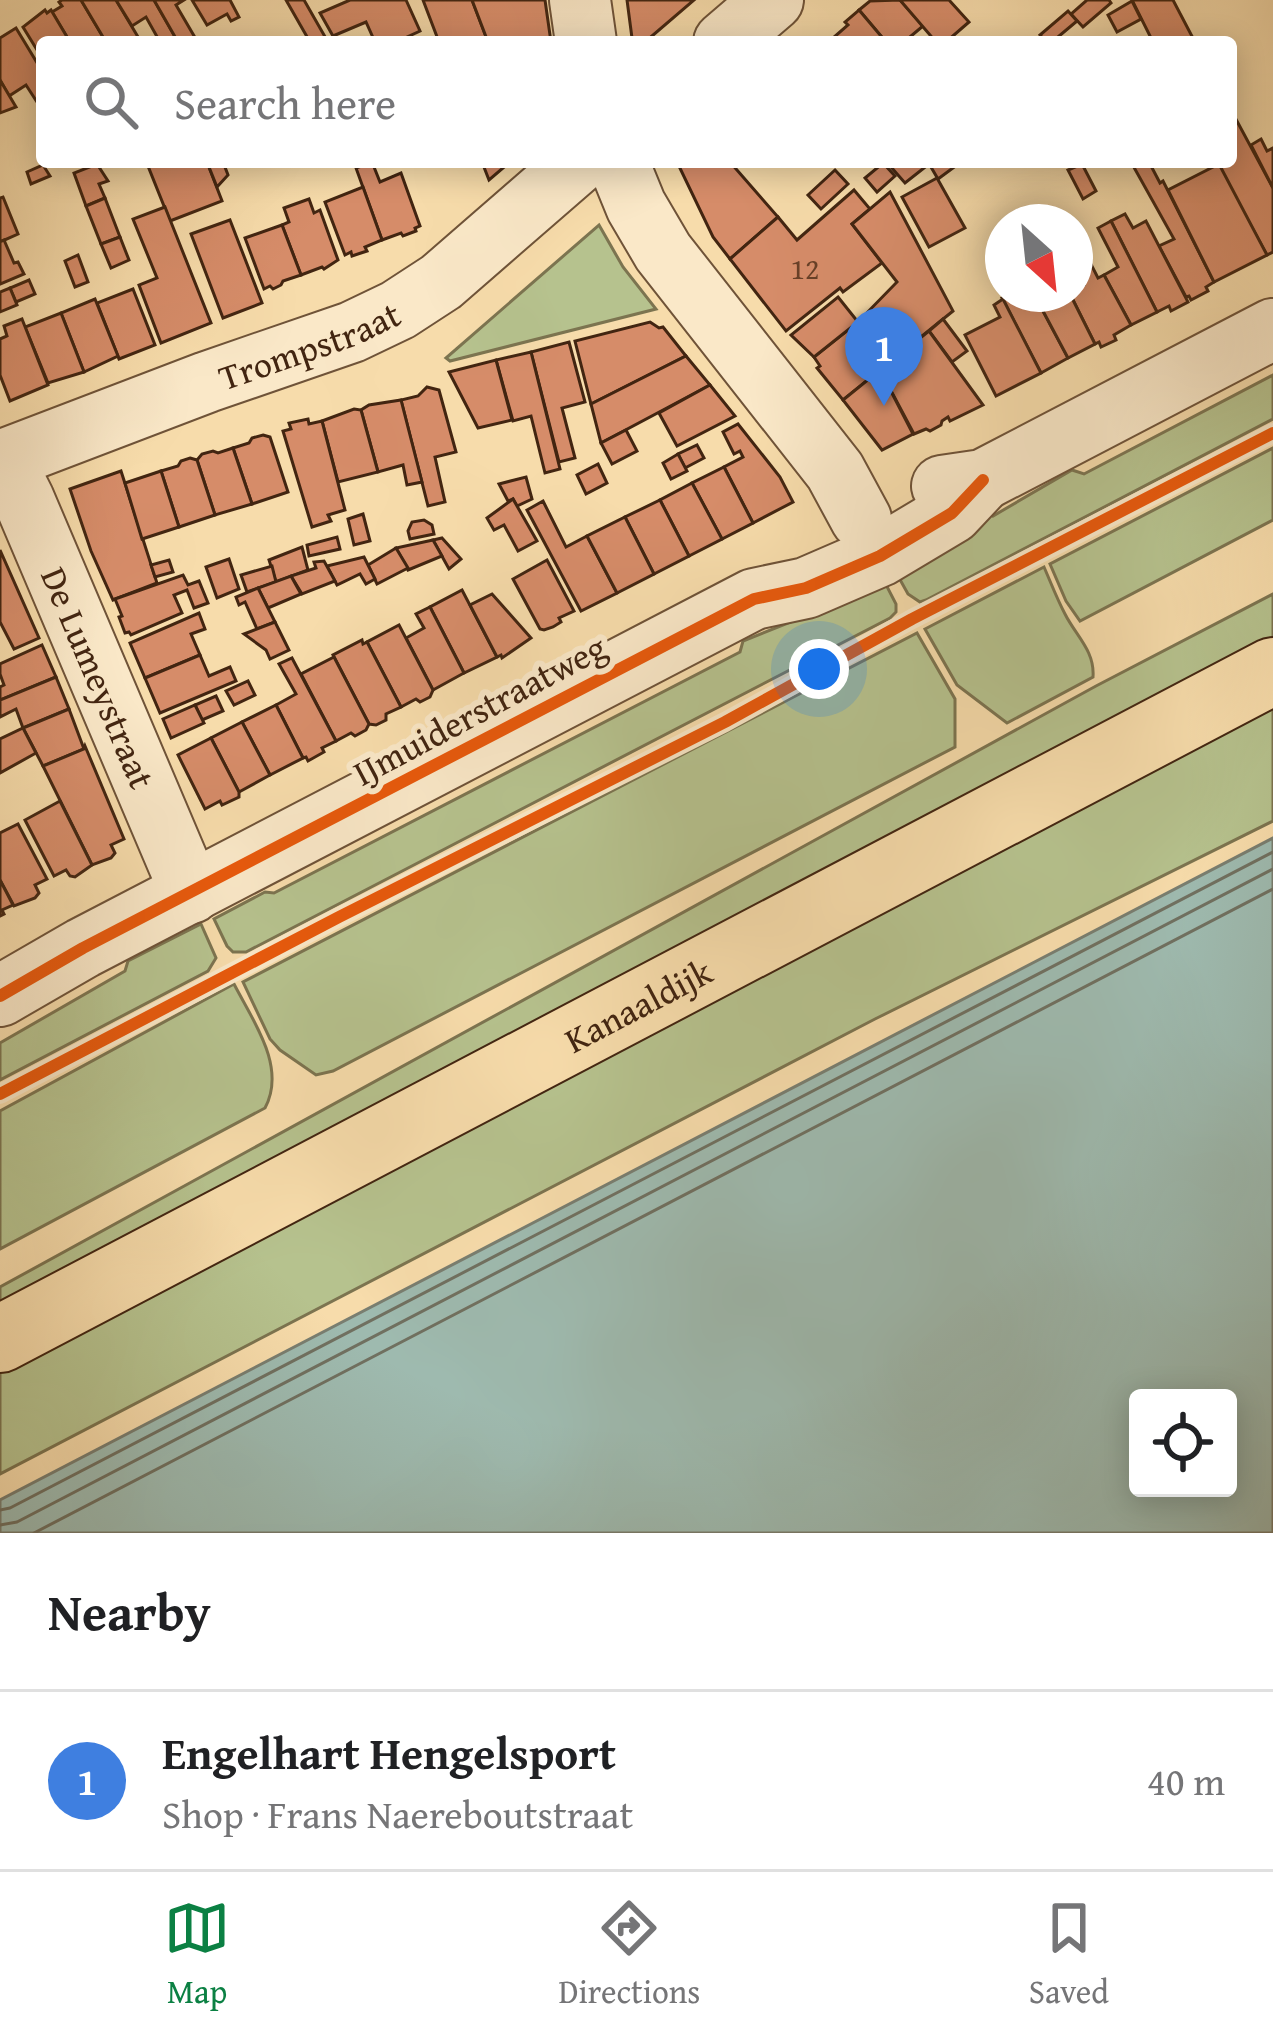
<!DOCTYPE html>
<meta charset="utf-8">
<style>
:root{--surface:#fff;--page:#f6f6f6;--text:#202124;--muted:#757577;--line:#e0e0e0;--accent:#0b8043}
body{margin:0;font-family:"Gentium Book Plus",serif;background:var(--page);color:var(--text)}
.controls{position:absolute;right:36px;bottom:36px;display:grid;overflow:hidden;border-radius:12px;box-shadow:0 6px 30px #0003}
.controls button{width:108px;height:108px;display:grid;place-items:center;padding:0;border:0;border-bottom:3px solid var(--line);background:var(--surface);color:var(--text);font:60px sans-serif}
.compass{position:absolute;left:985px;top:204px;width:108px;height:108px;border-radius:50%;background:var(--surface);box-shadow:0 6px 30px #0003;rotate:153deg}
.you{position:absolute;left:819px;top:669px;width:42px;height:42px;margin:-30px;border:9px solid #fff;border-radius:50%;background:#1a73e8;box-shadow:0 0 0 18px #1a73e833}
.badge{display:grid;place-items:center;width:78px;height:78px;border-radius:50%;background:var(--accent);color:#fff;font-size:39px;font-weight:700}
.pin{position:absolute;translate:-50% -99px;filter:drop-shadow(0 3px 6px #0008)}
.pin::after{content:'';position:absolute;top:63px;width:42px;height:36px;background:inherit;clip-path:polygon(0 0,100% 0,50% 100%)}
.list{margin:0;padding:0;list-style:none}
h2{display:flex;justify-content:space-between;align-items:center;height:156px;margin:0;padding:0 48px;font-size:51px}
h2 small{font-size:39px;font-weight:400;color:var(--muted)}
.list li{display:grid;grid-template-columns:78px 1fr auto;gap:36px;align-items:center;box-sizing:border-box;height:180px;padding:0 48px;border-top:3px solid var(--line)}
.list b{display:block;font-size:45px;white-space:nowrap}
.list p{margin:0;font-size:39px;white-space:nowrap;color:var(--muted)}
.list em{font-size:39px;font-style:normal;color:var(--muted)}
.icon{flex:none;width:66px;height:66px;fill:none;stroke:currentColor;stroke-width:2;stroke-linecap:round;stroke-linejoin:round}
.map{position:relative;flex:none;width:1273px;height:1533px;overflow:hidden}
.search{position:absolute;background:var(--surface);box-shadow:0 6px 30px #0003;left:36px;right:36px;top:36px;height:132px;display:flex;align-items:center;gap:30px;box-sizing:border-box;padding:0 42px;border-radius:12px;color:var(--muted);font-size:45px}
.sheet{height:336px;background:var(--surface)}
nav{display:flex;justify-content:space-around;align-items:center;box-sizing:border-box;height:168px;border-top:3px solid var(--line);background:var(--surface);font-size:33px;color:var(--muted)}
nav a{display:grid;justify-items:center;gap:6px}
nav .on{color:var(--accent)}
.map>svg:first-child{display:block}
.green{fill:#b6c28e;stroke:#7c7450;stroke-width:3}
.water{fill:#9ebaaf;stroke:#797e70;stroke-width:3;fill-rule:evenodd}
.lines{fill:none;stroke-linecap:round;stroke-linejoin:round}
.shore{stroke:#707060;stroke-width:3}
.building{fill:#d68c69;stroke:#422511;stroke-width:3}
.minor-casing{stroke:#6f5338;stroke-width:64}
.major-casing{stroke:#422511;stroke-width:70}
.minor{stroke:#fae8c8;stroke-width:60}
.major{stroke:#f7dcab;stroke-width:66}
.cycleway-casing{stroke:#fae8c8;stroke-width:20}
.cycleway{stroke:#e8590c;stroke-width:12}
.labels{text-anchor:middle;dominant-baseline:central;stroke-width:12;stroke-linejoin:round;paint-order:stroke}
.number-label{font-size:30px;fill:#673f27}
.street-label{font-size:36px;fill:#422511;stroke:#fae8c8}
</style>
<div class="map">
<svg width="1273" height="1533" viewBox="0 0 1273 1533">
<rect width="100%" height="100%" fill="#f7dcab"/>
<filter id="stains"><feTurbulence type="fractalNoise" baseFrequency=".00167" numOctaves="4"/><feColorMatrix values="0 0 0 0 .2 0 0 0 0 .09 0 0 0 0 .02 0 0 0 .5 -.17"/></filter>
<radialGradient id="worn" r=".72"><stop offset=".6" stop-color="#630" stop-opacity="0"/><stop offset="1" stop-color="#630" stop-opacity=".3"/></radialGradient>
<!-- green -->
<g class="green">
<polygon points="599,225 623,267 656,309 450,361 446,358"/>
<polygon points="1273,375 1273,419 926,600 920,602 908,594 893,567 986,508 993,516 1072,470 1084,474"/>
<polygon points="1273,448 1273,520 1080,621 1066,601 1050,564"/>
<path d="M 1044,567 C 1051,583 1057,599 1065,614 C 1076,636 1095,651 1093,677 L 1007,723 L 957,685 L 925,629 Z"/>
<polygon points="880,573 896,604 896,612 890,618 246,952 233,952 227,946 214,919 265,892 274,893 740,652 743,641 806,616"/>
<polygon points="1273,594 1273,642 0,1309 0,1287 1096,686"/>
<polygon points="917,633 955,699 955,747 333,1071 316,1075 280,1050 270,1039 243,982"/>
<polygon points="1273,700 1273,821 875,1019 0,1474 0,1366"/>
<polygon points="201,924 216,958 208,971 0,1080 0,1043 125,971 128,961"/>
<path d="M 234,984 C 253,1021 287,1067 265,1108 L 0,1249 L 0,1111 Z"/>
</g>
<!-- water -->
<path class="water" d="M 1273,838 L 1273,1533 L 0,1533 L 0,1500 ZM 1138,1398 L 1228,1398 L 1228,1488 L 1138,1488 Z"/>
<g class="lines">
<!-- shore -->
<g class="shore">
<polyline points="0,1510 10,1508 1273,852"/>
<polyline points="0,1525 17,1522 1273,869"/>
<polyline points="34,1533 1273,889"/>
</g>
</g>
<!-- building -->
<g class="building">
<polygon points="62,0 81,0 106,42 70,42 52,12 62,6 59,2"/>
<polygon points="81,0 116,0 141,42 106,42"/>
<polygon points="116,0 154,0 178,42 160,42 146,17 132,26"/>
<polygon points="154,0 184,0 176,5 197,41 178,42"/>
<polygon points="192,0 230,0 239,17 231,21 227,14 207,25"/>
<polygon points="286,0 304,0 328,42 310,42"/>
<polygon points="350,0 406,0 420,31 396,42 375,42 366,22 333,36 320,13"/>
<polygon points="423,0 472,0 488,42 439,42"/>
<polygon points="472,0 545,0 551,42 488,42"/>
<polygon points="627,0 694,0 645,42 632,38"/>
<polygon points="900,0 923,26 904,42 886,42 859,10 870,1"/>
<polygon points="900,0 949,0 969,22 946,42 936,42"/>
<polygon points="1087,0 1109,0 1111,3 1083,27 1071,14"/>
<polygon points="1132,0 1173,0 1195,42 1153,42"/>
<polygon points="1132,1 1141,19 1117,32 1108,15"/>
<polygon points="45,10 47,13 51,10 70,42 42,42 42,58 23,27"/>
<polygon points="859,10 886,42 836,42 833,38 848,25 845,22"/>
<polygon points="1068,11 1077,21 1052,42 1046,42 1040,35"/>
<polygon points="16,28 42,71 42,99 37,102 26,85 9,96 0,80 0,38"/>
<polygon points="0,80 16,107 0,113"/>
<polygon points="1231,110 1273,188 1273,252 1267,255 1216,162 1231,162"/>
<polygon points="1261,139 1267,151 1273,148 1273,188 1251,145"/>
<polygon points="158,162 207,162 222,201 170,221 148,166"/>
<polygon points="207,162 223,162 228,175 217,187"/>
<polygon points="372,162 380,182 401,173 420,226 415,228 416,231 403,236 401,233 382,240 356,168"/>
<polygon points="482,162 510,162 489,180"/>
<polygon points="677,162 730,162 778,217 730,259 713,237"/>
<polygon points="898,162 928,162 929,164 905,183 891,167"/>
<polygon points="928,162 961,162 938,179"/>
<polygon points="1131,162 1149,162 1160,183 1163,181 1214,282 1206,287 1208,291 1191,300 1189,296 1186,297 1159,246 1174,239"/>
<polygon points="883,163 895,176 877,192 865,178"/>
<polygon points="97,164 108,181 99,184 105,198 86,206 74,173"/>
<polygon points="1082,164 1096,191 1083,199 1068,170"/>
<polygon points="1219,164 1267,255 1214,282 1168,190"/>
<polygon points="43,165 50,176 31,184 27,172"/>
<polygon points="835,170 848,184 821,209 808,195"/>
<polygon points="937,178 965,228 929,247 902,197"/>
<polygon points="363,187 382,240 365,247 367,251 352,256 351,252 345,255 325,202"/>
<polygon points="854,190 870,209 852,224 882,263 843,292 840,288 786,331 730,259 778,217 797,240"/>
<polygon points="890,192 953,311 843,400 817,368 820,366 814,357 858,322 897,282 852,224"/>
<polygon points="3,197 18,234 0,242 0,198"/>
<polygon points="105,198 120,237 101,244 86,206"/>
<polygon points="309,199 314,213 320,210 338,260 324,269 322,267 301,275 282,225 289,222 284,208"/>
<polygon points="165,207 211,323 161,343 139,285 157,278 133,219"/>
<polygon points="1125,214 1133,228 1146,221 1188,302 1171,311 1169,306 1157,312 1111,221"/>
<polygon points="230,220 262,303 223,318 191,234"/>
<polygon points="1111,221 1157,312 1131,325 1104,275 1118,267 1098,228"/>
<polygon points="282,225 301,275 283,281 281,285 273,289 270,286 264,289 245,238"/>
<polygon points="1075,233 1098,278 1104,275 1131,325 1114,335 1116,340 1101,347 1099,342 1095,344 1070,294 1075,294 1075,290 1084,285 1075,268"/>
<polygon points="120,237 129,260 111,268 101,244"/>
<polygon points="4,240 14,263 18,262 24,274 0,284 0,242"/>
<polygon points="78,255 88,282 75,287 65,261"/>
<polygon points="29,280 35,294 16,302 10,288"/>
<polygon points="10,288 17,305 0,312 0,292"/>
<polygon points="133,289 155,345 119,359 97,303"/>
<polygon points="1010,294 1034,294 1068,358 1041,373 1002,298"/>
<polygon points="1034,294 1070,294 1095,344 1068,358"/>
<polygon points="838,297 858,322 814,357 791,335"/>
<polygon points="95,299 118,356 84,372 61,313"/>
<polygon points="1003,299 1041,373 996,396 965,335 1000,317 994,305"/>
<polygon points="61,313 84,372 48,383 25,327"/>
<polygon points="22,319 48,385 10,401 0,375 0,339 7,336 4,326"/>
<polygon points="943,319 967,351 952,362 929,331"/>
<polygon points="650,322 659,328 663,327 686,356 591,404 575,341"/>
<polygon points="929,331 983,405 950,421 948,417 942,421 941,425 930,431 926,429 914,434 880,370"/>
<polygon points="569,342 585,402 562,408 575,458 559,462 531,352"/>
<polygon points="531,352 560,469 545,473 531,416 513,421 496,360"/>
<polygon points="686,356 710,385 601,443 591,404"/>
<polygon points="496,360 512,420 478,428 449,372"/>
<polygon points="880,370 913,434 882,450 843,400"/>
<polygon points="710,385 735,416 677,446 659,413"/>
<polygon points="427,387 439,390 456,452 435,457 445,502 428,506 401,400 418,396"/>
<polygon points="401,400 422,482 407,485 403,465 378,472 361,410 369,405"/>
<polygon points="354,409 361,410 378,472 338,482 322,421"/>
<polygon points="308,419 309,424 322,421 345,510 328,515 331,521 312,527 283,431 291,429 289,423"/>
<polygon points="738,424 780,477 793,502 753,523 724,467 743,457 740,451 734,454 723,432"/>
<polygon points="626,430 637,451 612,464 601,443"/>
<polygon points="263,435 270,437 288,492 252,504 233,448 249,443 252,438"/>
<polygon points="697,445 704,458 685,468 678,454"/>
<polygon points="233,448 252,504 215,515 197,460 202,454 213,451 218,453"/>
<polygon points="678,454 687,471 671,479 663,463"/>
<polygon points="190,458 197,460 215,515 179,527 161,471 178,466 181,461"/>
<polygon points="598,464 607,483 586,494 577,475"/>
<polygon points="724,467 753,523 722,539 692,483"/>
<polygon points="121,471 157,583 113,600 91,551 70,489"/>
<polygon points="161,471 179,527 142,539 125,483"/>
<polygon points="526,477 532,499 517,506 513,499 508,501 499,484"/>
<polygon points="692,483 722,539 689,556 660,500"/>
<polygon points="513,499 537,541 518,551 504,525 494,530 487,518"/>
<polygon points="660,500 689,556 654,574 625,517"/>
<polygon points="543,501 566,547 587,536 617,593 581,611 527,510"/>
<polygon points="363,514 370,541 354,545 348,519"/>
<polygon points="625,517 654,574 617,593 587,536"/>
<polygon points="424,520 432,525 434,534 410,539 408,531 412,522"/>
<polygon points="337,537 340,549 309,556 307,545"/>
<polygon points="442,538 461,559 449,569 433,540"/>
<polygon points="433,540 442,556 408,570 396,548"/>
<polygon points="302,547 308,570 276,582 269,560"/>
<polygon points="396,548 408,568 377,584 368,565"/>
<polygon points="0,550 39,638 14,649 0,622"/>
<polygon points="364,557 375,579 366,584 360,574 337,585 327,566"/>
<polygon points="229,559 239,589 217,598 206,567"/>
<polygon points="169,560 173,572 155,577 151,565"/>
<polygon points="547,560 574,611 559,618 561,622 553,627 544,630 540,629 513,579"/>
<polygon points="324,561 335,581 302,594 291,576 316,568 314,562"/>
<polygon points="272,566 276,582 247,592 241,575"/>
<polygon points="183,575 188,585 199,581 208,603 194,608 187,590 174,595 182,613 131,635 129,632 125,633 119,617 122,616 115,599"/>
<polygon points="291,576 301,594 268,608 258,588"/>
<polygon points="258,588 275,622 257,629 245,602 239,605 236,597"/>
<polygon points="462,590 497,657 464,673 430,607"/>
<polygon points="492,594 531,638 502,658 501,655 497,657 470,605"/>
<polygon points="430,607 464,673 433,690 406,638 424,628 416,614"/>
<polygon points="199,613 205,629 191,634 200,655 145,678 130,643"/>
<polygon points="275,622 289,650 270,659 266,650 244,634"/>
<polygon points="399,625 433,690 430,697 420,702 416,699 401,707 367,642"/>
<polygon points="362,640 363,644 367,642 401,707 386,714 386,720 376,725 369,724 333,655"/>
<polygon points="42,645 56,677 0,700 0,687 4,685 0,674 0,664"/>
<polygon points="200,655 209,676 230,667 236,681 160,713 145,678"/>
<polygon points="334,657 369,724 366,730 355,736 351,733 336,741 301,674"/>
<polygon points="292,658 336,741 322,748 324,752 308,761 306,757 303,758 276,705 296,694 279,664"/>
<polygon points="56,677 69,709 23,728 16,709 0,717 0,700"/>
<polygon points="248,681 255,695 234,705 226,691"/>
<polygon points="216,696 223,711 202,720 195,705"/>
<polygon points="195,705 204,723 171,738 163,719"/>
<polygon points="276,705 303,758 270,775 242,722"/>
<polygon points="69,709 84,749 43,766 23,728"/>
<polygon points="242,722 270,775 239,792 211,738"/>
<polygon points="23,728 36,753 0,773 0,739"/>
<polygon points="211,738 239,792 239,797 222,805 220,801 205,809 178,755"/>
<polygon points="85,746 124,839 111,845 115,853 111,858 92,865 43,766 84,749"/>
<polygon points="60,801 92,865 75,877 70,876 66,870 54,876 25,820"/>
<polygon points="18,824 47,879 35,885 39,893 35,898 14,906 0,880 0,833"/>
<polygon points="0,880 13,905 2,910 4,914 0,916"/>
</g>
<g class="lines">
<defs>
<g id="minor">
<polyline points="580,0 586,42"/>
<polyline points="724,42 773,0"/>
<polyline points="618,162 636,206 663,252 835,471 861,519"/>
<path id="s1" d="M 0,461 L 207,382 L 352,332 L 398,310 L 441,282 L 579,162"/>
<path id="s2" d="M 0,467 L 14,480 L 24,500 L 191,893"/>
<polyline points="942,486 983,480 1273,329"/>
<polyline points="0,996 83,948 754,599 806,588 880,556 952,513 983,480"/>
</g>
<g id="major">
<path id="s3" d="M 0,1339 L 1273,671"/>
</g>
</defs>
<!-- minor casing -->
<use href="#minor" class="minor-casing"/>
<!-- major casing -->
<use href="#major" class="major-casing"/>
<!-- minor -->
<use href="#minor" class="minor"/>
<!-- major -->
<use href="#major" class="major"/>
<defs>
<g id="cycleway">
<polyline points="0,996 83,948 754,599 806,588 880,556 952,513 983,480"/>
<polyline points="0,1094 339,917 725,722 912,619 1273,433"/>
</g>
</defs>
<!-- cycleway casing -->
<use href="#cycleway" class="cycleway-casing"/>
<!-- cycleway -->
<use href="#cycleway" class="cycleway"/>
</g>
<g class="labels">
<!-- number labels -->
<g class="number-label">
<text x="805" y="268">12</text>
</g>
<!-- street labels -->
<g class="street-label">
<text stroke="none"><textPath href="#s1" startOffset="330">Trompstraat</textPath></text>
<text stroke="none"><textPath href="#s2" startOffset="234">De Lumeystraat</textPath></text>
<text transform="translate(479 709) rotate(-28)">IJmuiderstraatweg</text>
<text stroke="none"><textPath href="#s3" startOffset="720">Kanaaldijk</textPath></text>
</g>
</g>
<rect width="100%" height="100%" filter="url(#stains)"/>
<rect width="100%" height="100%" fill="url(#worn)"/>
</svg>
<div class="controls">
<button><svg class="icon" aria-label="locate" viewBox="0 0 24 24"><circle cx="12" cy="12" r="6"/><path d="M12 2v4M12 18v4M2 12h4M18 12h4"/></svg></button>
</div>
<svg class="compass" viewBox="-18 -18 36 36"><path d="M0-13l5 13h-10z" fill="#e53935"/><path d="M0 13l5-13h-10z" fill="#757577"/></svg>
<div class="you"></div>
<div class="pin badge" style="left:884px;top:406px;background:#3f7fe0">1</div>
<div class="search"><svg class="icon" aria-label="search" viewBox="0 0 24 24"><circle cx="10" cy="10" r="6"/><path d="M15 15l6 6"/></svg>Search here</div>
</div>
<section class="sheet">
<h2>Nearby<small></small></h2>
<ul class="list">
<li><span class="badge" style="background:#3f7fe0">1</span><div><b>Engelhart Hengelsport</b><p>Shop · Frans Naereboutstraat</p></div><em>40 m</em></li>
</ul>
</section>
<nav>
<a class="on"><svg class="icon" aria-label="map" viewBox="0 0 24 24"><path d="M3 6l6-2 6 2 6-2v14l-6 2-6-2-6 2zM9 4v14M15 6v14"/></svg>Map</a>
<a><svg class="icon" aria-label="directions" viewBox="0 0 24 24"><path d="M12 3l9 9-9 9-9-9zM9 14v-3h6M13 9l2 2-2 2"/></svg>Directions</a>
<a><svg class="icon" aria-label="saved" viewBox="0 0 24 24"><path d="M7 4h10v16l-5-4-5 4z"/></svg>Saved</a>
</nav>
